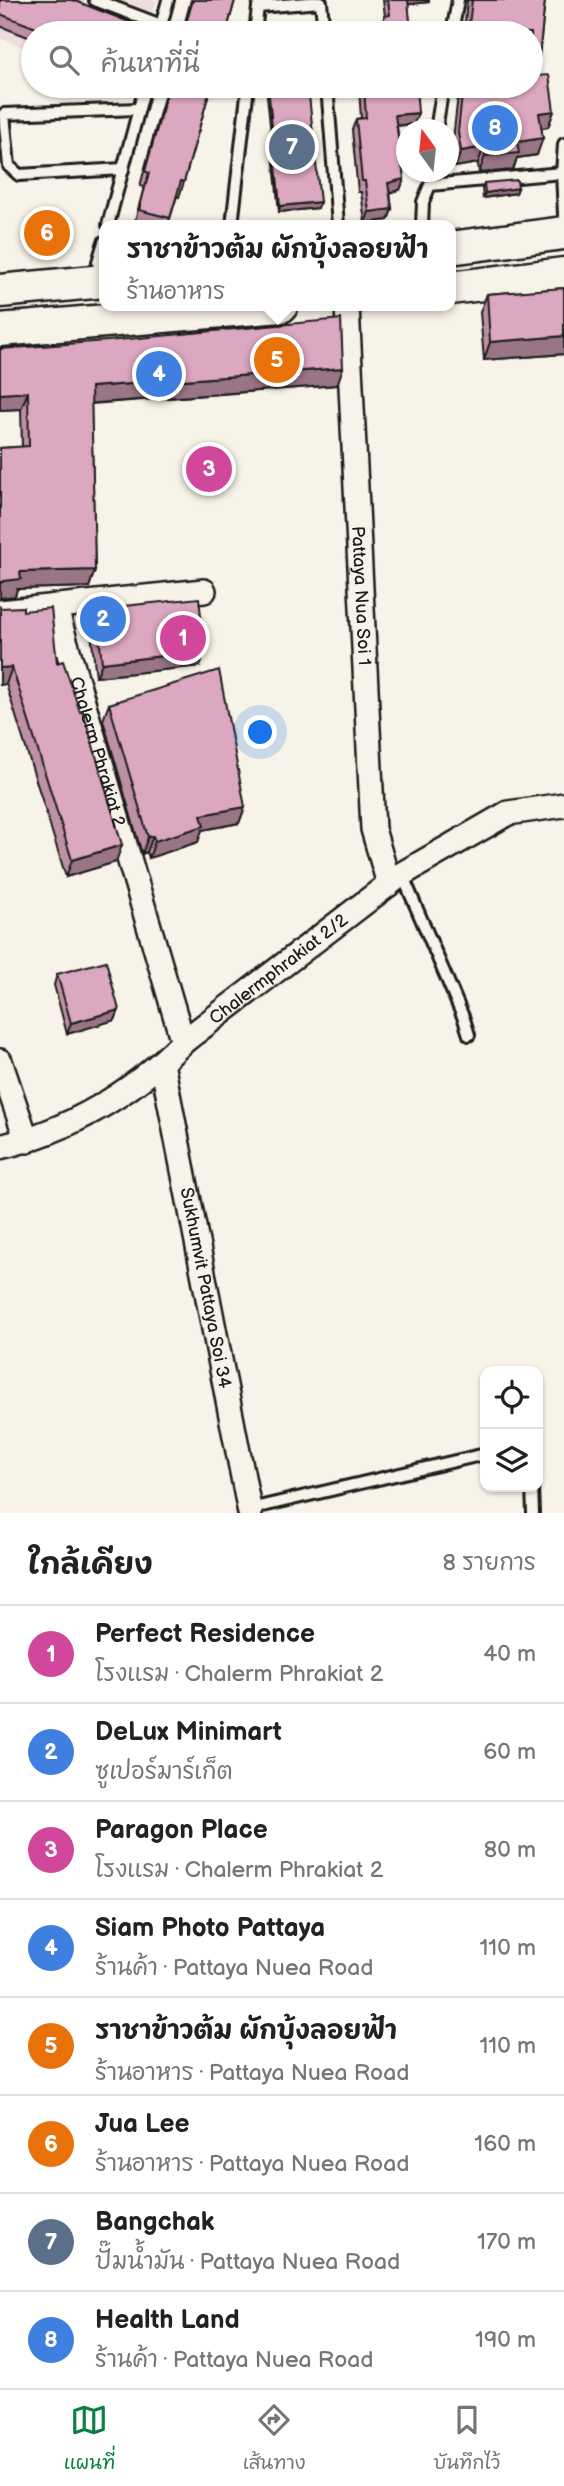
<!DOCTYPE html>
<html lang="th">
<meta charset="utf-8">
<style>
:root{--surface:#fff;--page:#f2f2f2;--text:#222;--muted:#767676;--line:#e0e0e0;--accent:#0b8043}
body{margin:0;font-family:"Balsamiq Sans","Playpen Sans Thai",sans-serif;background:var(--page);color:var(--text)}
.controls{position:absolute;right:21px;bottom:21px;display:grid;overflow:hidden;border-radius:14px;box-shadow:0 2px 5px #0004}
.controls button{width:63px;height:63px;display:grid;place-items:center;padding:0;border:0;border-bottom:2px solid var(--line);background:var(--surface);color:var(--text);font:35px sans-serif}
.compass{position:absolute;left:396px;top:119px;width:63px;height:63px;border-radius:50%;background:var(--surface);box-shadow:0 2px 5px #0004;rotate:345deg}
.you{position:absolute;left:261px;top:733px;width:24px;height:24px;margin:-18px;border:5px solid #fff;border-radius:50%;background:#1a73e8;box-shadow:0 0 0 10px #1a73e833}
.badge{display:grid;place-items:center;width:46px;height:46px;border-radius:50%;background:var(--accent);color:#fff;font-size:23px;font-weight:700}
.pin{position:absolute;translate:-50% -50%;border:4px solid #fff;box-shadow:0 2px 7px #0006}
.popup{position:absolute;left:99px;top:220px;width:357px;height:91px;box-sizing:border-box;display:grid;place-content:center;border-radius:14px;background:var(--surface);filter:drop-shadow(0 2px 5px #0005);font-size:23px;white-space:nowrap;color:var(--muted)}
.popup b{font-size:26px;color:var(--text)}
.popup::after{content:'';position:absolute;left:50%;top:100%;margin-left:-14px;border:14px solid transparent;border-top-color:var(--surface)}
.list{margin:0;padding:0;list-style:none}
h2{display:flex;justify-content:space-between;align-items:center;height:91px;margin:0;padding:0 28px;font-size:30px}
h2 small{font-size:23px;font-weight:400;color:var(--muted)}
.list li{display:grid;grid-template-columns:46px 1fr auto;gap:21px;align-items:center;box-sizing:border-box;height:98px;padding:0 28px;border-top:2px solid var(--line)}
.list b{display:block;font-size:26px;white-space:nowrap}
.list p{margin:0;font-size:23px;white-space:nowrap;color:var(--muted)}
.list em{font-size:23px;font-style:normal;color:var(--muted)}
.icon{flex:none;width:38px;height:38px;fill:none;stroke:currentColor;stroke-width:2;stroke-linecap:round;stroke-linejoin:round}
.map{position:relative;flex:none;width:564px;height:1513px;overflow:hidden}
.search{position:absolute;background:var(--surface);box-shadow:0 2px 5px #0004;left:21px;right:21px;top:21px;height:77px;display:flex;align-items:center;gap:18px;box-sizing:border-box;padding:0 24px;border-radius:38px;color:var(--muted);font-size:26px}
.sheet{height:875px;background:var(--surface)}
nav{display:flex;justify-content:space-around;align-items:center;box-sizing:border-box;height:98px;border-top:2px solid var(--line);background:var(--surface);font-size:19px;color:var(--muted)}
nav a{display:grid;justify-items:center;gap:4px}
nav .on{color:var(--accent)}
.map>svg:first-child{display:block}
.built{fill:#efdcdc}
.lines{fill:none;stroke-linecap:round;stroke-linejoin:round}
.service-casing{stroke:#1c1c1c;stroke-width:16}
.minor-casing{stroke:#1c1c1c;stroke-width:28}
.secondary-casing{stroke:#1c1c1c;stroke-width:37}
.service{stroke:#f7f3e8;stroke-width:10}
.minor{stroke:#f7f3e8;stroke-width:23}
.secondary{stroke:#f7f3e8;stroke-width:32}
.wall{fill:#bd90a5;stroke:#1c1c1c;stroke-width:2}
.shaded-wall{fill:#9a7586;stroke:#1c1c1c;stroke-width:2}
.building{fill:#dca7c0;stroke:#1c1c1c;stroke-width:2}
.labels{text-anchor:middle;dominant-baseline:central;stroke-width:5;stroke-linejoin:round;paint-order:stroke}
.street-label{font-size:18px;fill:#1c1c1c;stroke:#f7f3e8}
</style>
<div class="map">
<svg width="564" height="1513" viewBox="0 0 564 1513">
<rect width="100%" height="100%" fill="#f7f3e8"/>
<filter id="ink" filterUnits="userSpaceOnUse"><feTurbulence type="fractalNoise" baseFrequency=".0143" numOctaves="2"/><feDisplacementMap in="SourceGraphic" scale="14" xChannelSelector="R" yChannelSelector="G"/><feConvolveMatrix kernelMatrix="1 2 1 2 8 2 1 2 1" color-interpolation-filters="sRGB"/></filter>
<g filter="url(#ink)">
<!-- built -->
<polygon class="built" points="0,0 157,0 146,33 33,33 33,51 0,38"/>
<g class="lines">
<defs>
<g id="service">
<polyline points="95,0 161,25"/>
<polyline points="159,33 168,0"/>
<polyline points="255,33 258,7 321,2 324,33"/>
<polyline points="452,33 458,0"/>
<polyline points="327,86 338,225"/>
<polyline points="436,130 443,86"/>
<polyline points="123,169 19,175 9,166 4,114 138,109"/>
<polyline points="562,173 564,144"/>
<polyline points="108,225 145,86"/>
<polyline points="232,225 248,86"/>
<polyline points="422,225 423,202 430,185 562,173 564,214"/>
<polyline points="101,279 98,262 104,242"/>
<polyline points="402,874 464,1019 469,1035"/>
<polyline points="532,1487 533,1513"/>
<polyline points="250,1509 485,1454"/>
</g>
<g id="minor">
<path id="s1" d="M 347,306 L 373,829 L 389,884"/>
<path id="s2" d="M 55,606 L 183,1042"/>
<polyline points="0,612 204,591"/>
<polyline points="0,1061 27,1141"/>
<path id="s3" d="M 162,1063 L 250,1513"/>
<path id="s4" d="M 0,1147 C 71,1130 131,1094 183,1042 L 402,874 L 508,813 L 564,805"/>
</g>
<g id="secondary">
<polyline points="450,248 564,233"/>
<polyline points="450,288 564,274"/>
<polyline points="0,291 104,281"/>
<polyline points="0,330 281,306"/>
</g>
</defs>
<!-- service casing -->
<use href="#service" class="service-casing"/>
<!-- minor casing -->
<use href="#minor" class="minor-casing"/>
<!-- secondary casing -->
<use href="#secondary" class="secondary-casing"/>
<!-- service -->
<use href="#service" class="service"/>
<!-- minor -->
<use href="#minor" class="minor"/>
<!-- secondary -->
<use href="#secondary" class="secondary"/>
</g>
<!-- wall -->
<g class="wall">
<polygon points="0,0 134,33 33,33 33,39 0,26"/>
<polygon points="191,0 235,0 226,33 182,33"/>
<polygon points="383,0 429,0 429,2 408,4 411,33 380,33 380,27 385,16"/>
<polygon points="467,0 545,0 537,76 554,111 548,127 542,128 537,155 517,158 513,170 479,173 478,163 455,167 452,148 459,86 531,86 531,33 464,33"/>
<polygon points="167,86 211,86 184,182 179,197 177,196 168,225 137,225 134,224 144,187 140,186"/>
<polygon points="266,86 308,86 318,208 279,212"/>
<polygon points="361,86 416,86 414,124 397,126 404,179 400,190 390,192 392,209 388,220 365,223 361,192 358,192 352,130 356,119 361,118 359,89"/>
<polygon points="484,183 518,188 516,193 483,198 482,188"/>
<polygon points="564,288 564,354 484,360 480,312 487,294"/>
<polygon points="0,349 337,385 91,404 95,570 89,587 17,589 15,596 0,598 0,448 22,447 21,409 0,410"/>
<polygon points="1,608 23,611 57,663 116,862 66,877 6,684"/>
<polygon points="96,609 205,651 200,666 96,677 90,624"/>
<polygon points="109,704 245,807 239,823 202,830 198,842 149,858 147,852 142,854 103,720"/>
<polygon points="57,974 119,1010 115,1020 67,1034 54,985"/>
</g>
<!-- shaded-wall -->
<g class="shaded-wall">
<polygon points="405,0 429,0 429,2 403,5"/>
<polygon points="554,111 548,127 534,129 539,113"/>
<polygon points="418,113 414,124 391,126 395,115"/>
<polygon points="543,138 537,155 517,158 513,170 479,173 485,156 517,142"/>
<polygon points="484,147 478,163 455,167 461,151"/>
<polygon points="404,179 400,190 384,194 388,183"/>
<polygon points="518,188 516,193 483,198 485,193"/>
<polygon points="320,202 318,208 279,212 280,206"/>
<polygon points="392,209 388,220 365,223 369,212"/>
<polygon points="564,336 564,354 484,360 490,342"/>
<polygon points="343,368 337,385 85,404 91,387"/>
<polygon points="28,392 21,409 0,410 0,394"/>
<polygon points="95,570 89,587 17,589 15,596 0,598 0,583 20,572"/>
<polygon points="205,651 200,666 96,677 102,663"/>
<polygon points="12,667 6,684 0,685 0,668"/>
<polygon points="245,807 239,823 202,830 198,842 149,858 155,841 201,815"/>
<polygon points="153,836 147,852 142,854 148,837"/>
<polygon points="122,845 116,862 66,877 72,860"/>
<polygon points="119,1010 115,1020 67,1034 71,1023"/>
</g>
<!-- building -->
<g class="building">
<polygon points="0,0 73,0 137,25 134,33 49,33 0,14"/>
<polygon points="193,0 235,0 226,33 183,33"/>
<polygon points="388,0 408,0 411,33 385,33 384,16 390,15"/>
<polygon points="472,0 545,0 537,76 549,75 554,111 539,113 543,138 517,142 519,153 485,156 484,147 461,151 458,132 463,86 531,86 531,33 468,33"/>
<polygon points="169,86 211,86 184,182 181,181 170,218 139,210 149,173 145,171"/>
<polygon points="268,86 308,86 320,202 280,206"/>
<polygon points="364,86 416,86 418,113 395,115 404,179 388,183 392,209 369,212 365,181 362,181 356,119 366,118"/>
<polygon points="517,180 518,188 485,193 484,183"/>
<polygon points="564,288 564,336 490,342 487,294"/>
<polygon points="341,319 343,368 91,387 95,570 20,572 21,579 4,581 0,583 0,448 29,446 28,392 0,394 0,349 107,341"/>
<polygon points="199,598 205,651 102,663 96,609"/>
<polygon points="0,607 1,608 23,607 23,611 51,608 57,663 63,661 80,712 83,711 122,845 72,860 12,667 0,668"/>
<polygon points="219,670 245,807 201,815 204,826 155,841 153,836 148,837 109,704"/>
<polygon points="106,961 119,1010 71,1023 57,974"/>
</g>
</g>
<g class="labels">
<!-- street labels -->
<g class="street-label">
<text stroke="none"><textPath href="#s1" startOffset="290">Pattaya Nua Soi 1</textPath></text>
<text stroke="none"><textPath href="#s2" startOffset="152">Chalerm Phrakiat 2</textPath></text>
<text stroke="none"><textPath href="#s4" startOffset="334">Chalermphrakiat 2/2</textPath></text>
<text stroke="none"><textPath href="#s3" startOffset="229">Sukhumvit Pattaya Soi 34</textPath></text>
</g>
</g>
</svg>
<div class="controls">
<button><svg class="icon" aria-label="locate" viewBox="0 0 24 24"><circle cx="12" cy="12" r="6"/><path d="M12 2v4M12 18v4M2 12h4M18 12h4"/></svg></button>
<button><svg class="icon" aria-label="layers" viewBox="0 0 24 24"><path d="M12 4l9 5-9 5-9-5zM3 14l9 5 9-5"/></svg></button>
</div>
<svg class="compass" viewBox="-18 -18 36 36"><path d="M0-13l5 13h-10z" fill="#e53935"/><path d="M0 13l5-13h-10z" fill="#767676"/></svg>
<div class="you"></div>
<div class="pin badge" style="left:183px;top:638px;background:#d1479c">1</div>
<div class="pin badge" style="left:103px;top:619px;background:#3f7fe0">2</div>
<div class="pin badge" style="left:209px;top:469px;background:#d1479c">3</div>
<div class="pin badge" style="left:159px;top:374px;background:#3f7fe0">4</div>
<div class="pin badge" style="left:277px;top:360px;background:#e8710a">5</div>
<div class="popup"><b>ราชาข้าวต้ม ผักบุ้งลอยฟ้า</b>ร้านอาหาร</div>
<div class="pin badge" style="left:47px;top:233px;background:#e8710a">6</div>
<div class="pin badge" style="left:292px;top:147px;background:#5c6f8a">7</div>
<div class="pin badge" style="left:495px;top:128px;background:#3f7fe0">8</div>
<div class="search"><svg class="icon" aria-label="search" viewBox="0 0 24 24"><circle cx="10" cy="10" r="6"/><path d="M15 15l6 6"/></svg>ค้นหาที่นี่</div>
</div>
<section class="sheet">
<h2>ใกล้เคียง<small>8 รายการ</small></h2>
<ul class="list">
<li><span class="badge" style="background:#d1479c">1</span><div><b>Perfect Residence</b><p>โรงแรม · Chalerm Phrakiat 2</p></div><em>40 m</em></li>
<li><span class="badge" style="background:#3f7fe0">2</span><div><b>DeLux Minimart</b><p>ซูเปอร์มาร์เก็ต</p></div><em>60 m</em></li>
<li><span class="badge" style="background:#d1479c">3</span><div><b>Paragon Place</b><p>โรงแรม · Chalerm Phrakiat 2</p></div><em>80 m</em></li>
<li><span class="badge" style="background:#3f7fe0">4</span><div><b>Siam Photo Pattaya</b><p>ร้านค้า · Pattaya Nuea Road</p></div><em>110 m</em></li>
<li><span class="badge" style="background:#e8710a">5</span><div><b>ราชาข้าวต้ม ผักบุ้งลอยฟ้า</b><p>ร้านอาหาร · Pattaya Nuea Road</p></div><em>110 m</em></li>
<li><span class="badge" style="background:#e8710a">6</span><div><b>Jua Lee</b><p>ร้านอาหาร · Pattaya Nuea Road</p></div><em>160 m</em></li>
<li><span class="badge" style="background:#5c6f8a">7</span><div><b>Bangchak</b><p>ปั๊มน้ำมัน · Pattaya Nuea Road</p></div><em>170 m</em></li>
<li><span class="badge" style="background:#3f7fe0">8</span><div><b>Health Land</b><p>ร้านค้า · Pattaya Nuea Road</p></div><em>190 m</em></li>
</ul>
</section>
<nav>
<a class="on"><svg class="icon" aria-label="map" viewBox="0 0 24 24"><path d="M3 6l6-2 6 2 6-2v14l-6 2-6-2-6 2zM9 4v14M15 6v14"/></svg>แผนที่</a>
<a><svg class="icon" aria-label="directions" viewBox="0 0 24 24"><path d="M12 3l9 9-9 9-9-9zM9 14v-3h6M13 9l2 2-2 2"/></svg>เส้นทาง</a>
<a><svg class="icon" aria-label="saved" viewBox="0 0 24 24"><path d="M7 4h10v16l-5-4-5 4z"/></svg>บันทึกไว้</a>
</nav>
